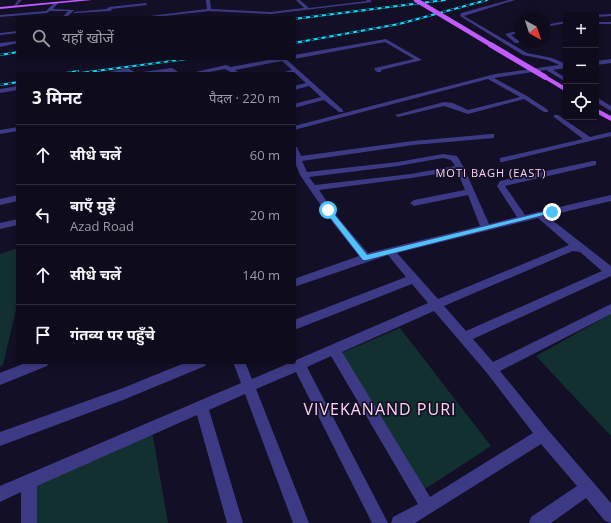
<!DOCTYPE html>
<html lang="hi">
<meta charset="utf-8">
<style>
:root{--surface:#0e0b1c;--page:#1c1929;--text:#f1f3f6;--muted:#9b9ba3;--line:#2e2b3b}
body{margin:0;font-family:"Open Sans","Noto Sans Devanagari",sans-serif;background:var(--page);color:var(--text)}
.controls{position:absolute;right:12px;top:12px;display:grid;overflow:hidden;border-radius:4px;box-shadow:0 2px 6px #0003}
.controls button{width:36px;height:36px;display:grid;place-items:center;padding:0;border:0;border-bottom:1px solid var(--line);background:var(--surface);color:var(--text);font:20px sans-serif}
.compass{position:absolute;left:515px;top:12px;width:36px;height:36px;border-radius:50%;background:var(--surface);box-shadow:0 2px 6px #0003;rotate:141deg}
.stop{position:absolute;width:12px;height:12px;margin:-9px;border:3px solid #4fc3f7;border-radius:50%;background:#fff}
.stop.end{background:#4fc3f7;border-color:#fff;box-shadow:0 1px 4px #0008}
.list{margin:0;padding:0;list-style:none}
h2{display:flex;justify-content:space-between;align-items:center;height:52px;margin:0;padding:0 16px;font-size:17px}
h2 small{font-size:13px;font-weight:400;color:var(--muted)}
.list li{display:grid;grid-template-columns:26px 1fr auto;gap:12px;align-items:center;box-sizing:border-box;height:60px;padding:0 16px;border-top:1px solid var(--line)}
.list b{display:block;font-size:15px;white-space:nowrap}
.list p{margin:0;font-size:13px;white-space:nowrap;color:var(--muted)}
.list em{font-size:13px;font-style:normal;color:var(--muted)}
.icon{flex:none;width:22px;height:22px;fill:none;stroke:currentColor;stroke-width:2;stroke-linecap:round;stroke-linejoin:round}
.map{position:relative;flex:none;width:611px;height:523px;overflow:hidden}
.search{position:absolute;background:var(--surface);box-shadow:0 2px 6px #0003;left:16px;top:16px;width:280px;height:44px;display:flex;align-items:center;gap:10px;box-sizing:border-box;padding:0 14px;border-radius:4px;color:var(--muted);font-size:15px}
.panel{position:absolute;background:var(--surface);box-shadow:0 2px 6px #0003;left:16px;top:72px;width:280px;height:292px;border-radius:4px}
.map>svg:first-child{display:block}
.green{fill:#12302f}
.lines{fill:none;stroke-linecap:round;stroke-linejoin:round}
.minor{fill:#3d3a85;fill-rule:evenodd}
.major{fill:#c25bff;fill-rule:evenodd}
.rail-casing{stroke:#00e5ff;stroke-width:2}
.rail{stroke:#130f26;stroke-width:1.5;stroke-dasharray:4;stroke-linecap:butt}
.major-bridge-far1{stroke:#c25bff;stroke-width:4.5}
.major-bridge{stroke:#c25bff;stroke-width:5.5}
.route{fill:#4fc3f7}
.labels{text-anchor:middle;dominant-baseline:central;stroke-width:3.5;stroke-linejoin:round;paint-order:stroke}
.far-neighbourhood-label{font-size:11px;letter-spacing:1px;fill:#ffd6f0;stroke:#130f26}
.near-neighbourhood-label{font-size:16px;letter-spacing:1px;fill:#ffd6f0;stroke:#130f26}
</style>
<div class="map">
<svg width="611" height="523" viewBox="0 0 611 523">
<rect width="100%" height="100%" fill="#130f26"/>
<!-- green -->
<g class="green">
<polygon points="18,248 18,301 3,365 0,367 0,254"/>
<polygon points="611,314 611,436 536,356"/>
<polygon points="400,328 491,446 422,491 337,355"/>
<polygon points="152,431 168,523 35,523 35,484"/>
</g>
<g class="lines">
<!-- minor -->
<g class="minor">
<polygon points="18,0 22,0 16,6 14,6"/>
<polygon points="206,0 210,0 211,9 271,12 304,8 296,0 300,0 309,8 367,1 366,0 370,0 372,2 271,14 209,11 147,18 133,18 207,9"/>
<polygon points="509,0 515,0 464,16 527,53 552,58 566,64 566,68 553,70 566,78 566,82 546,70 494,78 527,96 548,110 548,112 544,112 524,99 468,114 444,106 398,117 395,115 444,102 453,103 468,110 520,97 488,79 294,130 294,126 495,74 559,65 548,60 523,55 460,16 461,13"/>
<polygon points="55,2 58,3 53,9 74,10 66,18 62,18 68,11 50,11 47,13 0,17 0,15 46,11"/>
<polygon points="146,3 147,5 111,9 112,10 110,11 75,13 73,12 107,9 109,7"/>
<polygon points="611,14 611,16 596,17 595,15"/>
<polygon points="566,21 566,23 545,27 545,25"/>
<rect x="596" y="22" width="15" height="2"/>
<polygon points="521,30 521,32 511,35 519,41 519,43 515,43 505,34"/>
<polygon points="18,31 18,33 0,35 0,33"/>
<polygon points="386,39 422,60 381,70 381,72 377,72 374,69 375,68 414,59 385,42 294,59 292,58 294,58 294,55"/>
<polygon points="18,41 18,43 0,47 0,43"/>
<polygon points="279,58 291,58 287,60 343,110 343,112 339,112 324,100 294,108 294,104 321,97 309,86 294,90 294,86 306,83 295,73 276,74 292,70 282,61 235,70 238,72 238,74 234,74 225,69 199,74 187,74 226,65 231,67"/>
<polygon points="611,59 611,63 596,65 596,61"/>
<polygon points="128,68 138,74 131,74 127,72 100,74"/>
<polygon points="172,68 181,74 174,74 171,72 139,74 142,72"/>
<polygon points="18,86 18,90 0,93 0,89"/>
<polygon points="596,97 611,106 611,111 596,102"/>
<polygon points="554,115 558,115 590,137 611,132 611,136 503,162 500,162 500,158 583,139 554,117"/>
<polygon points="18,127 18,131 0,134 0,130"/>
<path d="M 491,134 L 494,134 L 494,138 L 413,145 L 302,161 L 307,172 L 398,162 L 443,154 L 457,156 L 464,168 L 489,224 L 517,217 L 497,186 L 500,181 L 593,161 L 596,161 L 596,165 L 505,186 L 525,215 L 611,195 L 611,201 L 547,216 L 611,266 L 611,276 L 473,339 L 493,362 L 611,304 L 611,314 L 500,371 L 548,430 L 611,503 L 611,523 L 605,521 L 586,498 L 551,523 L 529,523 L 531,517 L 577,486 L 541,444 L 415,523 L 391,523 L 393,517 L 418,504 L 331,356 L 307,367 L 388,523 L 372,523 L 296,372 L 256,389 L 309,523 L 293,523 L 245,394 L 209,410 L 243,523 L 227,523 L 197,415 L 37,486 L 37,523 L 21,523 L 21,492 L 0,502 L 0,486 L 241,383 L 233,362 L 245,362 L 252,379 L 428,303 L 412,284 L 294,330 L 294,320 L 406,277 L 388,255 L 294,287 L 294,279 L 359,256 L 333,223 L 300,175 L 294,160 L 294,147 L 297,147 L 301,156 L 413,141 ZM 443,158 L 451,160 L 455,166 L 411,174 L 315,185 L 309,177 L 398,166 ZM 457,171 L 465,190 L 414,200 L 410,203 L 414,206 L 468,195 L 480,226 L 368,253 L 339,219 L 319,190 L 411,178 ZM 538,218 L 569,245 L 438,299 L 397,253 ZM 573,251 L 580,252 L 602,271 L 466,331 L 444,306 ZM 434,311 L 487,373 L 533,433 L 430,497 L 342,352 Z"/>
<polygon points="18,195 18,201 0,205 0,199"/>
<polygon points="18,219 18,225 0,229 0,223"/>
<polygon points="28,362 49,362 47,366 0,385 0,373"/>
<polygon points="187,362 207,362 205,366 123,400 0,446 0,432 123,388"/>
</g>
<!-- major -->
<g class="major">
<polygon points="76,0 92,0 0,9 0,7"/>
<polygon points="543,76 547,76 566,87 566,92 543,78"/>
<polygon points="596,108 611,116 611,121 596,113"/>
</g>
<defs>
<g id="rail">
<polyline points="294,19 445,0"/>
<polyline points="294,43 399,24 487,0"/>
<polyline points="0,55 18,52"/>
<polyline points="60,74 78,71"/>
<polyline points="73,74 194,58"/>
<polyline points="0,85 18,82"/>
</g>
</defs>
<!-- rail casing -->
<use href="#rail" class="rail-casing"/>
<!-- rail -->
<use href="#rail" class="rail"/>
<!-- major-bridge-far1 -->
<polyline class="major-bridge-far1" points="416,0 493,46"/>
<!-- major-bridge -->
<polyline class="major-bridge" points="491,45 545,77"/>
</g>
<!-- route -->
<polygon class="route" points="326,209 330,209 367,255 552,210 555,212 366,260 363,260 326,212"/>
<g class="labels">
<!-- far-neighbourhood labels -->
<g class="far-neighbourhood-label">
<text x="491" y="172">MOTI BAGH (EAST)</text>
</g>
<!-- near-neighbourhood labels -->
<g class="near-neighbourhood-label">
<text x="380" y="409">VIVEKANAND PURI</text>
</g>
</g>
</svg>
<div class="controls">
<button>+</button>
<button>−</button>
<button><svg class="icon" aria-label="locate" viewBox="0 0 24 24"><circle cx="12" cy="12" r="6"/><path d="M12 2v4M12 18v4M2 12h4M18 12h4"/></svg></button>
</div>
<svg class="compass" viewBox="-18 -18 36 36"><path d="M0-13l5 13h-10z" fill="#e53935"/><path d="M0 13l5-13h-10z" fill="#9b9ba3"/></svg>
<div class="stop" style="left:328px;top:210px"></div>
<div class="stop end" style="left:552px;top:212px"></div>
<div class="search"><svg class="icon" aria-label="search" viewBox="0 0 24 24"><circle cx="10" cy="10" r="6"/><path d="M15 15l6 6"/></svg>यहाँ खोजें</div>
<section class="panel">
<h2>3 मिनट<small>पैदल · 220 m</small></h2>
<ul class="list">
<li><svg class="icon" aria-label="ahead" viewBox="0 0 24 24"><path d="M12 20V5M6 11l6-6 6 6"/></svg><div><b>सीधे चलें</b></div><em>60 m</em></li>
<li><svg class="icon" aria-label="left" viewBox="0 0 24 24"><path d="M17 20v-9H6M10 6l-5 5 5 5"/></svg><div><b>बाएँ मुड़ें</b><p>Azad Road</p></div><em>20 m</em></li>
<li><svg class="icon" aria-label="ahead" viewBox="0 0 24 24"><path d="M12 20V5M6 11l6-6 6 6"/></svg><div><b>सीधे चलें</b></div><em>140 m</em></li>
<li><svg class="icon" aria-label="arrive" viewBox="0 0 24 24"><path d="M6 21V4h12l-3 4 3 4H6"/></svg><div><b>गंतव्य पर पहुँचे</b></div></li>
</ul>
</section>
</div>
